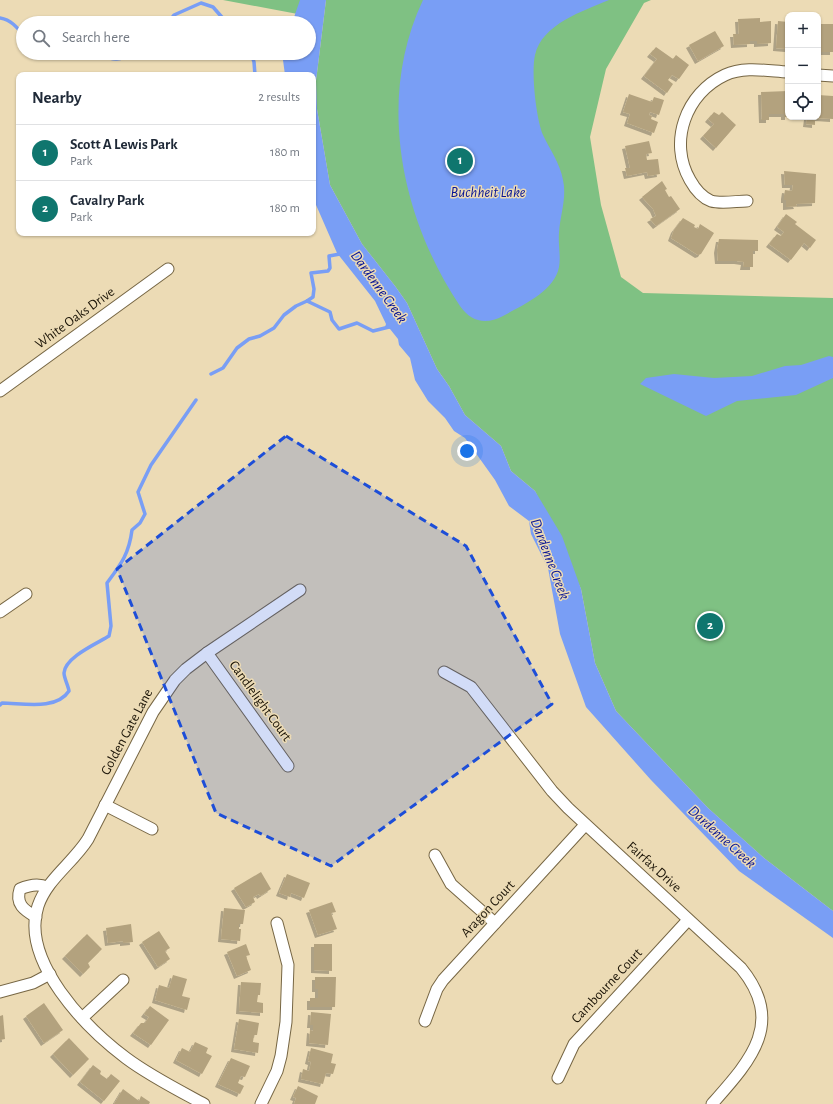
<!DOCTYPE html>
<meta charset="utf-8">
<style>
:root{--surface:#fff;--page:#f6f6f7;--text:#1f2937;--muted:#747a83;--line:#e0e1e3;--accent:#0f766e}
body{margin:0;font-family:"Alegreya Sans",sans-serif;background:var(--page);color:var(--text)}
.controls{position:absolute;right:12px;top:12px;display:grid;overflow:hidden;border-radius:8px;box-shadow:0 1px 3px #0004}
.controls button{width:36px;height:36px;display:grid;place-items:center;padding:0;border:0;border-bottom:1px solid var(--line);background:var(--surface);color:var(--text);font:20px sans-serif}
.you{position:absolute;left:467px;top:451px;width:14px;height:14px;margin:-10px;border:3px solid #fff;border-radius:50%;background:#1a73e8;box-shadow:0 0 0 6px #1a73e833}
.badge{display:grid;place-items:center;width:26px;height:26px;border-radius:50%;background:var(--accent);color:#fff;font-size:13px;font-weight:700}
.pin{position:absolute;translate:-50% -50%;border:2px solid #fff;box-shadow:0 1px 4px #0006}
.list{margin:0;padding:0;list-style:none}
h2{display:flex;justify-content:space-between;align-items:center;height:52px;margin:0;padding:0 16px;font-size:17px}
h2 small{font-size:13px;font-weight:400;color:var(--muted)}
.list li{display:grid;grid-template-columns:26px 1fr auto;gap:12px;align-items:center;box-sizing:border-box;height:56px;padding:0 16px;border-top:1px solid var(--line)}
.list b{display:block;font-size:15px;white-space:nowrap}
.list p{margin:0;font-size:13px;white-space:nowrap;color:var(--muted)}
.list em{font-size:13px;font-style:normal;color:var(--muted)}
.icon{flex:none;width:22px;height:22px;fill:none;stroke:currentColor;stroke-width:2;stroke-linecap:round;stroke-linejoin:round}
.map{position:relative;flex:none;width:833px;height:1104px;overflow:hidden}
.search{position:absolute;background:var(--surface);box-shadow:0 1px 3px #0004;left:16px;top:16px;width:300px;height:44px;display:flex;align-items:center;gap:10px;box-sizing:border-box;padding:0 14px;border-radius:22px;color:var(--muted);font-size:15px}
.panel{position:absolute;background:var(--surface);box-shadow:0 1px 3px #0004;left:16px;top:72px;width:300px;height:164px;border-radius:8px}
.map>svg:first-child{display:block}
.green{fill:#7fc183}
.water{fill:#799ef5}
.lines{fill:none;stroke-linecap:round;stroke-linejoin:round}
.stream{stroke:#799ef5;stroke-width:3.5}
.building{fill:#b3a27e;filter:url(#shadow)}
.minor-casing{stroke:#766644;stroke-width:13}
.minor{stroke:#fff;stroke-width:11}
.marked{fill:#1d4ed8;fill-opacity:0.2;stroke:#1d4ed8;stroke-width:3;stroke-dasharray:8 5;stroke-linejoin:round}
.labels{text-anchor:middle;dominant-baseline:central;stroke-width:3;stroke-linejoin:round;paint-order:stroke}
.street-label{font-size:14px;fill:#1a1306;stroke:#ecdbb5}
.water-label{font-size:15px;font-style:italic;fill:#071495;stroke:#ecdbb5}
</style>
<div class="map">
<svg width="833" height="1104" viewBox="0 0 833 1104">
<defs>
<filter id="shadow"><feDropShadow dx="-3" dy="3" stdDeviation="0" flood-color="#0004"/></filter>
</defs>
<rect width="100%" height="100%" fill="#ecdbb5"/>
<!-- green -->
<g class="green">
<polygon points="223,0 310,0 303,15"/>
<polygon points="326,0 651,0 644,3 606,69 590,137 601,205 621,277 643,293 833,298 833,911 764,858 708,808 616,711 595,663 581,589 535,491 511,471 501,446 465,415 449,386 437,369 407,303 395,286 362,244 330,185 317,109 316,81"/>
</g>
<!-- water -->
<g class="water">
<polygon points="300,0 326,0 316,81 317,109 330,185 362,244 395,286 407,303 437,369 449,386 465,415 501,446 511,471 535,491 562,536 581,589 595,663 616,711 708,808 764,858 833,911 833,938 739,871 651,780 586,707 560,634 548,568 531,534 529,521 509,506 495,480 465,438 454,431 445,418 428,401 415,380 410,358 399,345 398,339 390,329 385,327 386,324 375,301 337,253 313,198 313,75 285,75 283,60 285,53 309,53 309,23 292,23"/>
<path d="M 423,0 L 609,0 C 583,11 542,24 535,55 C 531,72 536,118 543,135 C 550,150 560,163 563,180 C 567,198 560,215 559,233 C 558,244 561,257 559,267 C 555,291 521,306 503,316 C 486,325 471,322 460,306 C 401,218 376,99 423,0 Z"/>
<polygon points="829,356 833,357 833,378 796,395 737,401 706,416 640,384 646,378 674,374 714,378 752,376 785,366 801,365"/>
</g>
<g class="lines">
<!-- stream -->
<g class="stream">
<path d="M 0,18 C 11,20 17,27 23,35"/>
<polyline points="168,23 174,15 201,3 213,7 227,23"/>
<path d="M 95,53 C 105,56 121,65 127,53"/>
<polyline points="251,53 254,62 255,75"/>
<polyline points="307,301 313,297 314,289 311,273 328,271 330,268 329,256 340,254"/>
<polyline points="211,374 223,368 237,348 249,339 260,336 274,328 284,315 296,306 307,301 330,312 332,320 339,329 357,323 373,331 389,327"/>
<path d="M 0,705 L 2,703 C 22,703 56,711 69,691 C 68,685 64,678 64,673 C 65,657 98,643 109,636 L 111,626 L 107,583 C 121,564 129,554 132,530 L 140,523 L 145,514 L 138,492 L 151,465 L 196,400"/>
</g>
</g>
<!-- building -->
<g class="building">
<polygon points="760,18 760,22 771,21 771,43 757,44 757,41 750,41 750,44 734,45 733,34 739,34 738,19"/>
<polygon points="778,21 788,22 788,49 776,48"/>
<rect x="821" y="24" width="12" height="28"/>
<polygon points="715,31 724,46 698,61 689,45"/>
<polygon points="656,47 673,59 676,55 689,65 679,79 672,75 668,80 673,84 667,93 644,76 657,59 650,54"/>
<polygon points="788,91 788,117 784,117 784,114 769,114 769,120 762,120 761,92"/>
<polygon points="629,94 652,102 654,97 664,100 659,115 650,112 649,115 652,116 651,119 658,122 654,133 627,123 630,114 623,112"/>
<polygon points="818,95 833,96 833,119 818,118"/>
<polygon points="714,112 719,115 722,112 736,125 716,148 703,136 714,124 708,119"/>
<polygon points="807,117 815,117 815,125 806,124"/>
<polygon points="649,141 652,153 646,154 647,160 658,159 660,174 648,176 647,172 627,176 625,168 630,168 625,146"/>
<polygon points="784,171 816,174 815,203 796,204 797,206 786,207 786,200 784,200 784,196 785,190 792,191 793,185 785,185"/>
<polygon points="662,181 667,189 665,190 669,197 671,196 680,209 656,226 650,219 656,216 653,209 642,197"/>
<polygon points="786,214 797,222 795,224 816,240 810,248 804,243 791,260 769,244 777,234 781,236 784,232 777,227"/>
<polygon points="683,218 695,225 694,227 698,229 700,224 714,233 701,254 698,255 671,238 674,230"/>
<polygon points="719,239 758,240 758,251 753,251 753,267 743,267 744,262 737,261 718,261 717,250"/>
<polygon points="261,872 271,889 260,896 259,894 253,897 255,902 246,907 234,888"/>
<polygon points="287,874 310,883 304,898 291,893 290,897 279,893"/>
<polygon points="332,902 336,912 331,913 337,929 318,935 309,910"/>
<polygon points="224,908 245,910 243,924 239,924 239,929 241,929 240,941 221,939"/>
<polygon points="131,924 133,942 123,943 123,941 108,943 106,928"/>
<polygon points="159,931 170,948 165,951 170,959 158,967 142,942"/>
<polygon points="87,934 102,949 88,963 90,967 83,974 65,956"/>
<polygon points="246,944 250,955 246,956 251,970 237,976 227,952"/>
<polygon points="314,944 332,944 332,971 314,970"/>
<polygon points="173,975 187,979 182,996 190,998 187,1010 155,1000 159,985 169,988"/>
<polygon points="315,977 336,977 335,1007 310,1007 310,998 318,998 318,989 315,989"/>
<polygon points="241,982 261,983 260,995 258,995 257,1002 263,1003 263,1013 239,1011"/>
<polygon points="44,1003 63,1030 44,1043 26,1016"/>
<polygon points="150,1006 169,1020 151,1045 133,1033 141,1023 145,1023 149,1017 144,1014"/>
<polygon points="311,1012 331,1014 328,1045 309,1043 310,1030 313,1031 313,1025 310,1025"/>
<polygon points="3,1015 5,1039 0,1040 0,1016"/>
<polygon points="239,1019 259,1023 257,1035 254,1035 253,1042 259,1043 258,1053 234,1049"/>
<polygon points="69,1038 89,1059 73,1075 53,1054"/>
<polygon points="195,1042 208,1048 206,1053 212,1056 202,1074 176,1060 182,1048 190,1052"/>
<polygon points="311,1048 333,1054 331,1063 336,1064 333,1074 326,1073 323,1084 301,1079 303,1069 309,1071 311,1062 308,1061"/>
<polygon points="231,1058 250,1066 245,1077 241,1076 238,1083 244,1086 240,1094 218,1084"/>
<polygon points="93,1065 101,1071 100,1074 107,1079 111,1074 120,1081 104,1101 80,1082"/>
<polygon points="298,1086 318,1096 315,1104 294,1104 296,1098 293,1097"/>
<polygon points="123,1089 139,1101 141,1096 150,1102 149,1104 114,1104"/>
</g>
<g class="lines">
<defs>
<g id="minor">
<polyline points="818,75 833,76"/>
<path d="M 747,201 C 737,201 721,204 711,201 C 701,197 695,189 690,180 C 668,142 686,93 725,75 C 744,66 768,71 788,72"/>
<polyline points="0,391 168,269"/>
<polyline points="0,612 26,594"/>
<polyline points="207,653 288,766"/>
<path d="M 444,672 L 471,687 L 552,791 L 568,808 L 741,968 C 786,1023 750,1061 712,1104"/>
<polyline points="105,805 152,829"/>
<polyline points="435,855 451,884 495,923"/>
<path d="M 36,917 C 24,910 15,904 20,889 C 29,885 38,883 47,887"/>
<polyline points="0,992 33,983 50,974"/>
<polyline points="82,1018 123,980"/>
<polyline points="425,1021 437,989 443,980 585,825"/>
<polyline points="558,1078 574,1044 688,920"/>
<path d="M 204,1104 C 178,1090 150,1076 126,1058 C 86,1028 20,961 38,906 C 47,879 73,863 88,839 L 153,712 L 175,680 L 186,669 L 207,653 L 300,590"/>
<polyline points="261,1104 277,1071 281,1056 286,1022 288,965 277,923"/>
</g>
</defs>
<!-- minor casing -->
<use href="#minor" class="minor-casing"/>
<!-- minor -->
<use href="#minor" class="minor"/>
</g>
<!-- marked area -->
<path class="marked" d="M 286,436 L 466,546 L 552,704 L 331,866 L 216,813 L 117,569 Z"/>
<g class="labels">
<!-- street labels -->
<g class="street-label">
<text transform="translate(75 318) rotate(-36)">White Oaks Drive</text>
<text transform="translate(260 701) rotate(54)">Candlelight Court</text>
<text transform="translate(127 732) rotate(-62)">Golden Gate Lane</text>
<text transform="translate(654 867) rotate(42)">Fairfax Drive</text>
<text transform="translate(488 909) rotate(-47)">Aragon Court</text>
<text transform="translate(607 986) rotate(-47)">Cambourne Court</text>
</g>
<!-- water labels -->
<g class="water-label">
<text x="488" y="192">Buchheit Lake</text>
<text transform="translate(379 287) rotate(54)">Dardenne Creek</text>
<text transform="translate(550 559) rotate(69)">Dardenne Creek</text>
<text transform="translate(722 837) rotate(42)">Dardenne Creek</text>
</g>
</g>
</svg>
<div class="controls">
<button>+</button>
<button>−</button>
<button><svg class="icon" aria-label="locate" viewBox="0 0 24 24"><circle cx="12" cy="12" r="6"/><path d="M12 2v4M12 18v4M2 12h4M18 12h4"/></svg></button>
</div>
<div class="you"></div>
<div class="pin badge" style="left:460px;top:161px">1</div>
<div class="pin badge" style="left:710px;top:626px">2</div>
<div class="search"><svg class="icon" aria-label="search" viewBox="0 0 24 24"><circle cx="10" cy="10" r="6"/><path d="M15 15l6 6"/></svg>Search here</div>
<section class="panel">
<h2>Nearby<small>2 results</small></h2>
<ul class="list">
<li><span class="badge">1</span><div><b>Scott A Lewis Park</b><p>Park</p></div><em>180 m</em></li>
<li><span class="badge">2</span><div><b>Cavalry Park</b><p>Park</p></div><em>180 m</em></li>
</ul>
</section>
</div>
